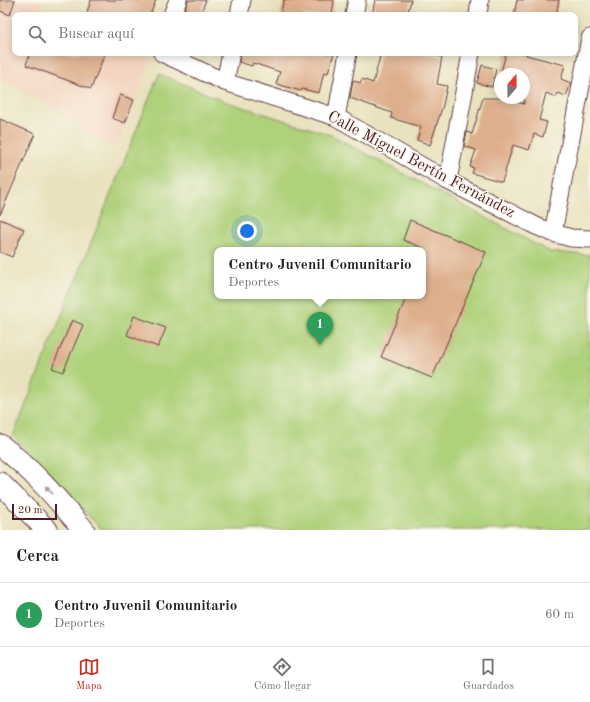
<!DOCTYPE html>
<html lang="es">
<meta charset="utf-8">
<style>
:root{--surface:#fff;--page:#f6f6f6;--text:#202124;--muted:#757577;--line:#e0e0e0;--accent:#c8321e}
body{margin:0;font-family:"Old Standard TT",serif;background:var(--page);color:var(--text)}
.compass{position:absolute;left:494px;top:68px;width:36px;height:36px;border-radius:50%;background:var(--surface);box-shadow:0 2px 10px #0003;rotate:20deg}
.scale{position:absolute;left:12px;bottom:10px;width:45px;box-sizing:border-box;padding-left:4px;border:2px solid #4a1f2b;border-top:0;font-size:11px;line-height:14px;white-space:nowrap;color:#4a1f2b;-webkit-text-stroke:3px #fbf7ec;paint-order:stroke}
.you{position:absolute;left:247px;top:231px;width:14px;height:14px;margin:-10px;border:3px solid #fff;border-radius:50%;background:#1a73e8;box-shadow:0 0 0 6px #1a73e833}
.badge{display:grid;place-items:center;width:26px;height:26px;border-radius:50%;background:var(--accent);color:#fff;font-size:13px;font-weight:700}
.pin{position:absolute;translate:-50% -33px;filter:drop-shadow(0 1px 2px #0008)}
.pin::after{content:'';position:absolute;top:21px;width:14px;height:12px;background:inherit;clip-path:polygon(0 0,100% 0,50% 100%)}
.popup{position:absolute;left:214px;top:247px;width:212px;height:52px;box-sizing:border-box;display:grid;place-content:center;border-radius:8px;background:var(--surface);filter:drop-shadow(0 1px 3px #0005);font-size:13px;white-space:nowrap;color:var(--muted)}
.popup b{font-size:15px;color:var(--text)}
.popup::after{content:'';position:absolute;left:50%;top:100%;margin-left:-8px;border:8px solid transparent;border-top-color:var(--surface)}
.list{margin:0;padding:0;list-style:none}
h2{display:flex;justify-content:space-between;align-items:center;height:52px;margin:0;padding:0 16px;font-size:17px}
h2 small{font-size:13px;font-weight:400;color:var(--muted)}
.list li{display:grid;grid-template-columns:26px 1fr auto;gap:12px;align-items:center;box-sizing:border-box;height:64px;padding:0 16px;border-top:1px solid var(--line)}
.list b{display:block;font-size:15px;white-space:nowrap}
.list p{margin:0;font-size:13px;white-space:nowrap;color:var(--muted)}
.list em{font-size:13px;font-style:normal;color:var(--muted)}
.icon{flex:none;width:22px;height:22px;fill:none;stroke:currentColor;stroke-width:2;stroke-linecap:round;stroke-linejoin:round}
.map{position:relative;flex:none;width:590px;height:530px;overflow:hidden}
.search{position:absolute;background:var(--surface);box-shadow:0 2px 10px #0003;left:12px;right:12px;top:12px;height:44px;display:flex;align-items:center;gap:10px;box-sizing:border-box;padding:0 14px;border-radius:8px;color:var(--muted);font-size:15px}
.sheet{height:116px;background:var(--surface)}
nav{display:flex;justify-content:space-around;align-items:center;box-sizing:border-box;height:56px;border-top:1px solid var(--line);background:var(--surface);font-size:11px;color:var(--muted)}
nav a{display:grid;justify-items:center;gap:2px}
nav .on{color:var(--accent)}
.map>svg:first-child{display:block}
.built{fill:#f3d4bf}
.green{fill:#aed17a;stroke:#7c7852;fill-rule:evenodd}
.building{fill:#deaf8c}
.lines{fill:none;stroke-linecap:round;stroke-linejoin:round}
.minor-casing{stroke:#623c41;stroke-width:19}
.tertiary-casing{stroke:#623c41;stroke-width:23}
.minor{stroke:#fff;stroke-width:17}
.tertiary{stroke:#fff;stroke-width:21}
.oneway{fill:#ae9aa0}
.labels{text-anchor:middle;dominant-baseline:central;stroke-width:3;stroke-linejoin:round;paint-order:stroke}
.street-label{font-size:16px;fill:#4a1f2b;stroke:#fbf7ec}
</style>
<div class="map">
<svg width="590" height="530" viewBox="0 0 590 530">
<rect width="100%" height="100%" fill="#fbf7ec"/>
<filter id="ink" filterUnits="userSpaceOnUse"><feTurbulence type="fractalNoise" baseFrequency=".025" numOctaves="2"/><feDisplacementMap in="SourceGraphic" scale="8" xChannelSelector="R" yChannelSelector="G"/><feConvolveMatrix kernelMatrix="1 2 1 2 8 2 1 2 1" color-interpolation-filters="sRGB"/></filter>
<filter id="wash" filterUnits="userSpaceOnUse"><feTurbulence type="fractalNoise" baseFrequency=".012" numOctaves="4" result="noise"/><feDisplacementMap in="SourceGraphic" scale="16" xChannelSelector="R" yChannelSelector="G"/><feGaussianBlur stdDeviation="0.9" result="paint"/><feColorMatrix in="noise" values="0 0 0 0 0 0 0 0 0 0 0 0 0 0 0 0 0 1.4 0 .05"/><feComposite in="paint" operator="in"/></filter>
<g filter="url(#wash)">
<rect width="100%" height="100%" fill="#e9e2be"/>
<!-- built -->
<polygon class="built" points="0,0 42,0 38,12 46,15 15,15 15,53 135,53 151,60 116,149 0,76"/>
<!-- green -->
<path class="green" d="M 159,74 L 224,101 L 331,135 L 550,252 L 590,255 L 590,530 L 102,530 L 13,436 ZM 217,250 L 423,250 L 423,296 L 217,296 Z"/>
<g id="blocks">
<!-- building -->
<g class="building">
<polygon points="0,0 15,0 10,15 0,11"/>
<polygon points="91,0 156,0 150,15 95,15 87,12"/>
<polygon points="188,0 206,0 200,15 183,15"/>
<polygon points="284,0 334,0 332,15 280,15"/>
<polygon points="375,0 411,0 407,15 372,15"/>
<polygon points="517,0 559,0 556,15 514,15"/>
<polygon points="30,53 105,53 91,89 26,65"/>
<polygon points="241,53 334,53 328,73 324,72 319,93 302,89 301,91 276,84 280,72 253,63 252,66 239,62"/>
<polygon points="381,53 433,53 433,55 442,57 437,84 447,86 443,105 430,145 417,140 421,127 391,118 392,113 350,98 353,80 360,83 362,79 373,83"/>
<polygon points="506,53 527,53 526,55 565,65 561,79 571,83 566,96 558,93 556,97 546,93 539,120 547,122 543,137 534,134 529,150 513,145 502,182 472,173 474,168 470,167 476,150 464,146 467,132 472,134 483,98 505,98 524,104 524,74 507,74 501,72"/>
<polygon points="482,65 496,69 492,87 477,83"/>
<polygon points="120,95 134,100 125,123 112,118"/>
<polygon points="0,119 35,134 0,215"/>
<polygon points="0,219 24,229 12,257 0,252"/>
<polygon points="410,220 486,252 432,378 381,357 407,296 423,296 423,248 403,240"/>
<polygon points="134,316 166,328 158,347 127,335"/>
<polygon points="72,320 83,325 63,372 52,368"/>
</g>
</g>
</g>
<g filter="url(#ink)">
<use href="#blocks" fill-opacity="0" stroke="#623c41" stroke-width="1"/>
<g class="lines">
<defs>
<g id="minor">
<polyline points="172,15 178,0"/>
<polyline points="239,15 242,0"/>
<polyline points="354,15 357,0"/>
<polyline points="478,15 480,0"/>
<polyline points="162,53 225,82 336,117 448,181 536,226 553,233 571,238 590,239"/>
<polyline points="225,82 231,53"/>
<polyline points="336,117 348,53"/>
<polyline points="448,181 471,53"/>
<polyline points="553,233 590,38"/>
</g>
<g id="tertiary">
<path d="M 0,445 C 32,469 58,500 84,530"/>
<polyline points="0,483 47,530"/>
</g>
</defs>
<!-- minor casing -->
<use href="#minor" class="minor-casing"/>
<!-- tertiary casing -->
<use href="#tertiary" class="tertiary-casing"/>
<!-- minor -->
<use href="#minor" class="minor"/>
<!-- tertiary -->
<use href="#tertiary" class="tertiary"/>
</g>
<!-- one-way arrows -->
<defs><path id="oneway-solid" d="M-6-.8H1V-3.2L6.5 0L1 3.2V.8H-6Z"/></defs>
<use class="oneway" href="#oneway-solid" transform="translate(49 490) rotate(-133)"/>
</g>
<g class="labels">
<!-- street labels -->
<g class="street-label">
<text transform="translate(421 165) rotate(28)">Calle Miguel Bertín Fernández</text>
</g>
</g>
</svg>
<svg class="compass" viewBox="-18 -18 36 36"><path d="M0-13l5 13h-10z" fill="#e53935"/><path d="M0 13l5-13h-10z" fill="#757577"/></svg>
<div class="scale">20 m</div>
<div class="you"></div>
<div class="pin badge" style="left:320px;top:345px;background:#2e9e5b">1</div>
<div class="popup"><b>Centro Juvenil Comunitario</b>Deportes</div>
<div class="search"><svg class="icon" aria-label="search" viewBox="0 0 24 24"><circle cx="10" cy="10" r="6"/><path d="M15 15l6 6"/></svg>Buscar aquí</div>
</div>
<section class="sheet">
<h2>Cerca<small></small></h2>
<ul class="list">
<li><span class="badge" style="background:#2e9e5b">1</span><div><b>Centro Juvenil Comunitario</b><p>Deportes</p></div><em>60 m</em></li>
</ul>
</section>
<nav>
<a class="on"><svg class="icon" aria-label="map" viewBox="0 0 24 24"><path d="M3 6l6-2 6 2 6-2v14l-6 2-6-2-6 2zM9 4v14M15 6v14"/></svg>Mapa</a>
<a><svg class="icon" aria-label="directions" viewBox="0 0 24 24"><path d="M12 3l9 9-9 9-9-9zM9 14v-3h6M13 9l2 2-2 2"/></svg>Cómo llegar</a>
<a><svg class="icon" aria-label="saved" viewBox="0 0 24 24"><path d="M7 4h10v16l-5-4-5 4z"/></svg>Guardados</a>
</nav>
